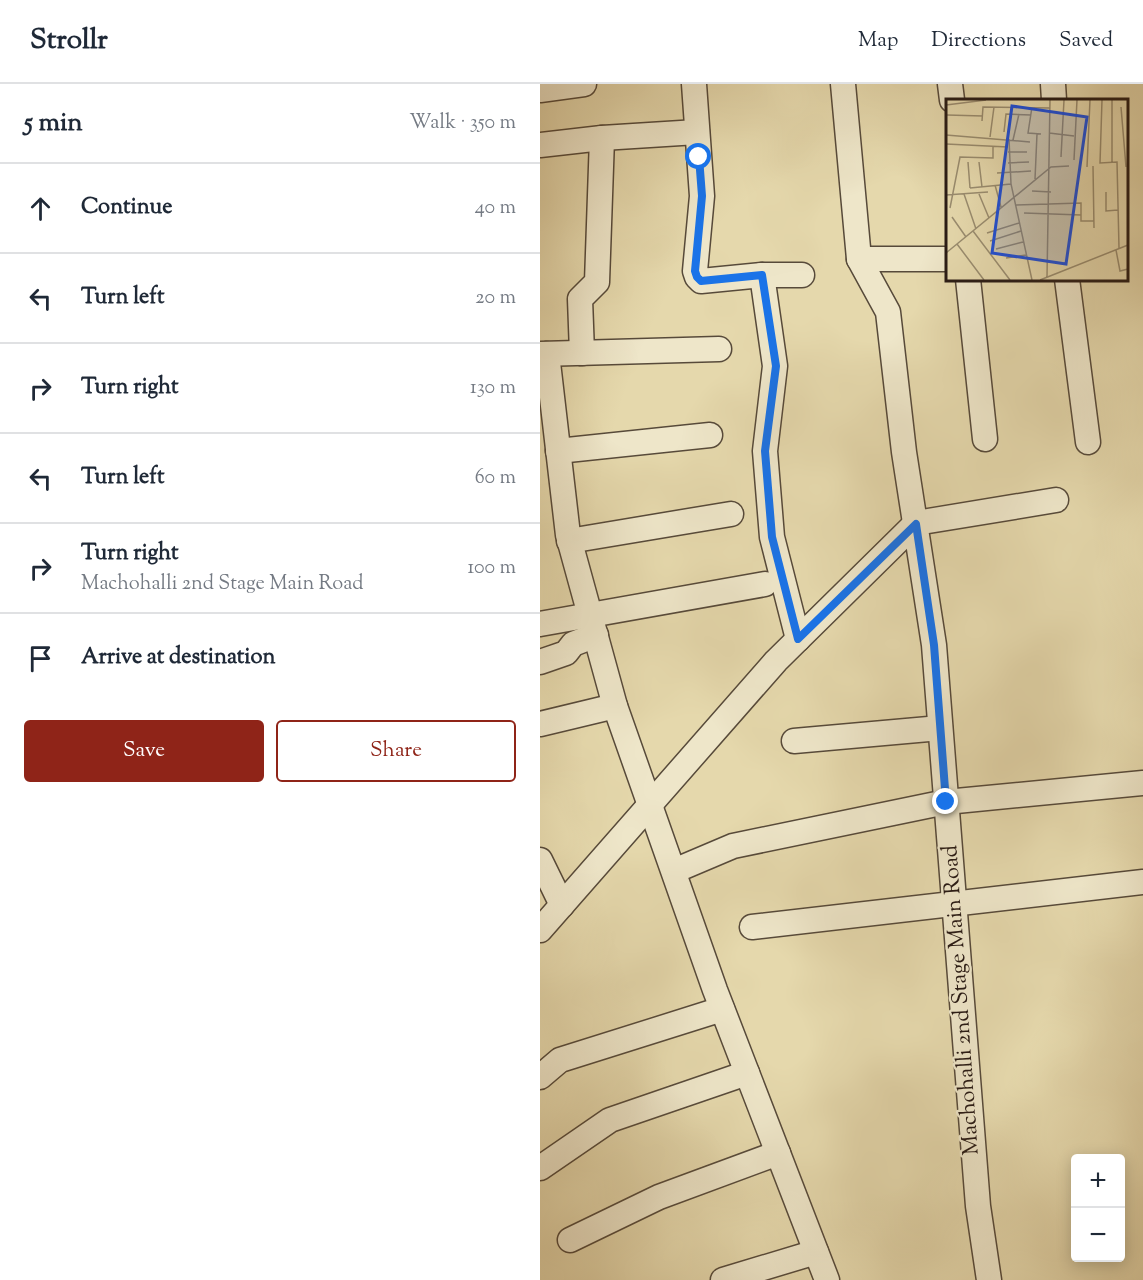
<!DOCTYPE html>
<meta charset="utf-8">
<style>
:root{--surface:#fff;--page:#f2f2f3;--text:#1f2937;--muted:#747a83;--line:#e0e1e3;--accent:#8f2418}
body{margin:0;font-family:"Sorts Mill Goudy",serif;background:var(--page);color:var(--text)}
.controls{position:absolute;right:18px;bottom:18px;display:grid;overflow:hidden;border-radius:6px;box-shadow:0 3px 15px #0003}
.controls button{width:54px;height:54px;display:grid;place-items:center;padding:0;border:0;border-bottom:2px solid var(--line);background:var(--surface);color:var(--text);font:30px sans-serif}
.stop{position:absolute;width:18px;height:18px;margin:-14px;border:4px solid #1a73e8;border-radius:50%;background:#fff}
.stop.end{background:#1a73e8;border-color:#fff;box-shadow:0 2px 6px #0008}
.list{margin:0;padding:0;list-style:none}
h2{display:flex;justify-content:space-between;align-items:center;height:78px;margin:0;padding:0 24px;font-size:26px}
h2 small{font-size:20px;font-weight:400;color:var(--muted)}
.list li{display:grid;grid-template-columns:39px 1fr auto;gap:18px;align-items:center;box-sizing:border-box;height:90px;padding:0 24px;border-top:2px solid var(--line)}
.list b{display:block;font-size:22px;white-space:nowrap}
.list p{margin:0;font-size:20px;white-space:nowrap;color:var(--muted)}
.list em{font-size:20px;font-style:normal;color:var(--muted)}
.actions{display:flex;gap:12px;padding:18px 24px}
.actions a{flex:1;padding:14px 0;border:2px solid var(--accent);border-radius:6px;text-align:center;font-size:21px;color:var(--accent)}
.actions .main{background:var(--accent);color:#fff}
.icon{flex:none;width:33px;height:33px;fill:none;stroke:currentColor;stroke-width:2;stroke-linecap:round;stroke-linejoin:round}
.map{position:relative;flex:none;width:603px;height:1196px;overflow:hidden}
header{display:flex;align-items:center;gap:36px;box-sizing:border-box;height:84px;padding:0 30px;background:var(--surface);border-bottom:2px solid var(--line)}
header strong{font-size:28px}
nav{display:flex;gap:33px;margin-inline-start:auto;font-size:21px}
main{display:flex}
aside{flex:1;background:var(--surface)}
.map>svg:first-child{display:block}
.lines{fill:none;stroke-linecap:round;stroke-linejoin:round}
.minor-casing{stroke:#574a3a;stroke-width:27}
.minor{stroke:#eee6c9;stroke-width:24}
.route{stroke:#1a73e8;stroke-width:8}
.labels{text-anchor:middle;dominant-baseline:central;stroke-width:4.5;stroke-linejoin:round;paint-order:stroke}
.street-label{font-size:22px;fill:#281a14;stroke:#eee6c9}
.inset-road{fill:none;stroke:#998c6f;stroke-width:1.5}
.view{fill:#1d4ed8;fill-opacity:0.15;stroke:#1d4ed8;stroke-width:3}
.inset-edge{fill:none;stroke:#281a14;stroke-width:3}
</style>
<header>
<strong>Strollr</strong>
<nav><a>Map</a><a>Directions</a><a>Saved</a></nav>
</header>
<main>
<aside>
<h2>5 min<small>Walk · 350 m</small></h2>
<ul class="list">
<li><svg class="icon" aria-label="ahead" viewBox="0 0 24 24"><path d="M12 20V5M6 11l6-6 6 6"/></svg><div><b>Continue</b></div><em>40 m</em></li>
<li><svg class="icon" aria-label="left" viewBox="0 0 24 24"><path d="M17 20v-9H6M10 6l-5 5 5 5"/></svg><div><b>Turn left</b></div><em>20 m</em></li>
<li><svg class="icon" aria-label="right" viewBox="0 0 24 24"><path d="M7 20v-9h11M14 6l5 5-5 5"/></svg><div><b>Turn right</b></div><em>130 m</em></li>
<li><svg class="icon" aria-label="left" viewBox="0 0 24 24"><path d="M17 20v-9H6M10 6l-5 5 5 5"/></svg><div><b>Turn left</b></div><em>60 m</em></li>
<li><svg class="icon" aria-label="right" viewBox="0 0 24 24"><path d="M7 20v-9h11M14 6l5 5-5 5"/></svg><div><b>Turn right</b><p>Machohalli 2nd Stage Main Road</p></div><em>100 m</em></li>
<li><svg class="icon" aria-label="arrive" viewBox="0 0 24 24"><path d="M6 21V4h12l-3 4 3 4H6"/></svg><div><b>Arrive at destination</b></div></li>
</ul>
<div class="actions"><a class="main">Save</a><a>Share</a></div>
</aside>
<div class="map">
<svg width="603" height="1196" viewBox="0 0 603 1196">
<rect width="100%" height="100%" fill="#e5d8ac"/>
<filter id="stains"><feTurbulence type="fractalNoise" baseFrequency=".00333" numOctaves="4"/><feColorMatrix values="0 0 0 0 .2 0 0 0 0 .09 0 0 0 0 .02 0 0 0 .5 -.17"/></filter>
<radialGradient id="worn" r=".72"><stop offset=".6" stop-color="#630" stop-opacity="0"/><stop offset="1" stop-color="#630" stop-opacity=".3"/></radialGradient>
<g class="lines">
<defs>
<g id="minor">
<polyline points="154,0 162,112 155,187 157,193 161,197 222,191 262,191"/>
<polyline points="303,0 319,175 348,228 364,368 394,561 438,1122 449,1196"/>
<polyline points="410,0 412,16"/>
<polyline points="513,0 514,16"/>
<polyline points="0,6 44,0"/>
<polyline points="0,61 62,54 157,48"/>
<polyline points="319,175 408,175"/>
<polyline points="222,191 235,282 225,367 232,453 258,555"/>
<polyline points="428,195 445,355"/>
<polyline points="527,195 548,358"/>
<polyline points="42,269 40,215 57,198 62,54"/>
<polyline points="0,270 179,265"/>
<polyline points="7,270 28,451 75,622 175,906 287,1196"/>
<polyline points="18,367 170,351"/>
<polyline points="29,457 191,430"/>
<polyline points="0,540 225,500"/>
<polyline points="0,578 26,569 33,560 56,551"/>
<polyline points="0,640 75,622"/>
<polyline points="254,657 400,644"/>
<polyline points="0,776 22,821"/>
<polyline points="134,787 193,762 406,718 603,699"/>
<polyline points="212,843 603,798"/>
<polyline points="0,846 236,577 376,439 516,416"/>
<polyline points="0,993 20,976 182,925"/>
<polyline points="0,1084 70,1036 207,989"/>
<polyline points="30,1156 119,1113 238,1069"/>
<polyline points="183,1196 276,1168"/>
</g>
</defs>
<!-- minor casing -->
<use href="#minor" class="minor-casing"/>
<!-- minor -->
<use href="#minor" class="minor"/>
</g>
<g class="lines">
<!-- route -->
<polyline class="route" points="159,73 162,112 155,187 157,193 161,197 222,191 236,282 225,367 232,453 258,555 376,440 394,561 406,718"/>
</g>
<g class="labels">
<!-- street labels -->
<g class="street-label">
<text transform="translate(422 916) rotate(-94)">Machohalli 2nd Stage Main Road</text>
</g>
</g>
<!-- overview -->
<g transform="translate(406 15)">
<rect width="182" height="182" fill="#e5d8ac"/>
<path class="inset-road" d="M 156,1 L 154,64 L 171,63 L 173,149M 166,1 L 166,64M 0,6 L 40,1M 86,8 L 82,34 L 95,35M 175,8 L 180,68M 1,16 L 37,17M 36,22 L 37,8 L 104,9M 58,33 L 60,15 L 85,16M 103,34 L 128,37M 0,36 L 84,43M 44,38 L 48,8M 63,40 L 65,85 L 86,181M 67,41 L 73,15M 0,45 L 62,48M 62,53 L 81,53M 115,58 L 118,1M 128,61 L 131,1M 22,63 L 24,89M 33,63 L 36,88M 62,64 L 83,63M 147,67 L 148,129M 141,68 L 144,1M 51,74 L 85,72M 89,80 L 91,35M 49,86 L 55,108M 24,89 L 65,85M 86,92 L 105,93M 160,93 L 160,112 L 172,111M 18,95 L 30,130M 33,95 L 43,119M 0,96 L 42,93M 69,106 L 135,104 L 135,122 L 148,122M 4,109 L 14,58 L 47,59 L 47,47M 78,114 L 135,116M 6,118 L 20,138M 27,132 L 64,181M 41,134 L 73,124M 44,142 L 75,132M 11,145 L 38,181M 50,150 L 77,143M 170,151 L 174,172 L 182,170M 0,154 L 105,68 L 123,67M 60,159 L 80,156M 101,178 L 104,1M 94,181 L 182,146"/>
<path class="view" d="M 66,7 L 141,18 L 120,165 L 46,154 Z"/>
<rect width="182" height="182" class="inset-edge"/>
</g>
<rect width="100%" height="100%" filter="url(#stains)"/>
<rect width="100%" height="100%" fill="url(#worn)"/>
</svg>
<div class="controls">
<button>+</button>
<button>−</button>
</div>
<div class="stop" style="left:159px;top:73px"></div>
<div class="stop end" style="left:406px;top:718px"></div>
</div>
</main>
